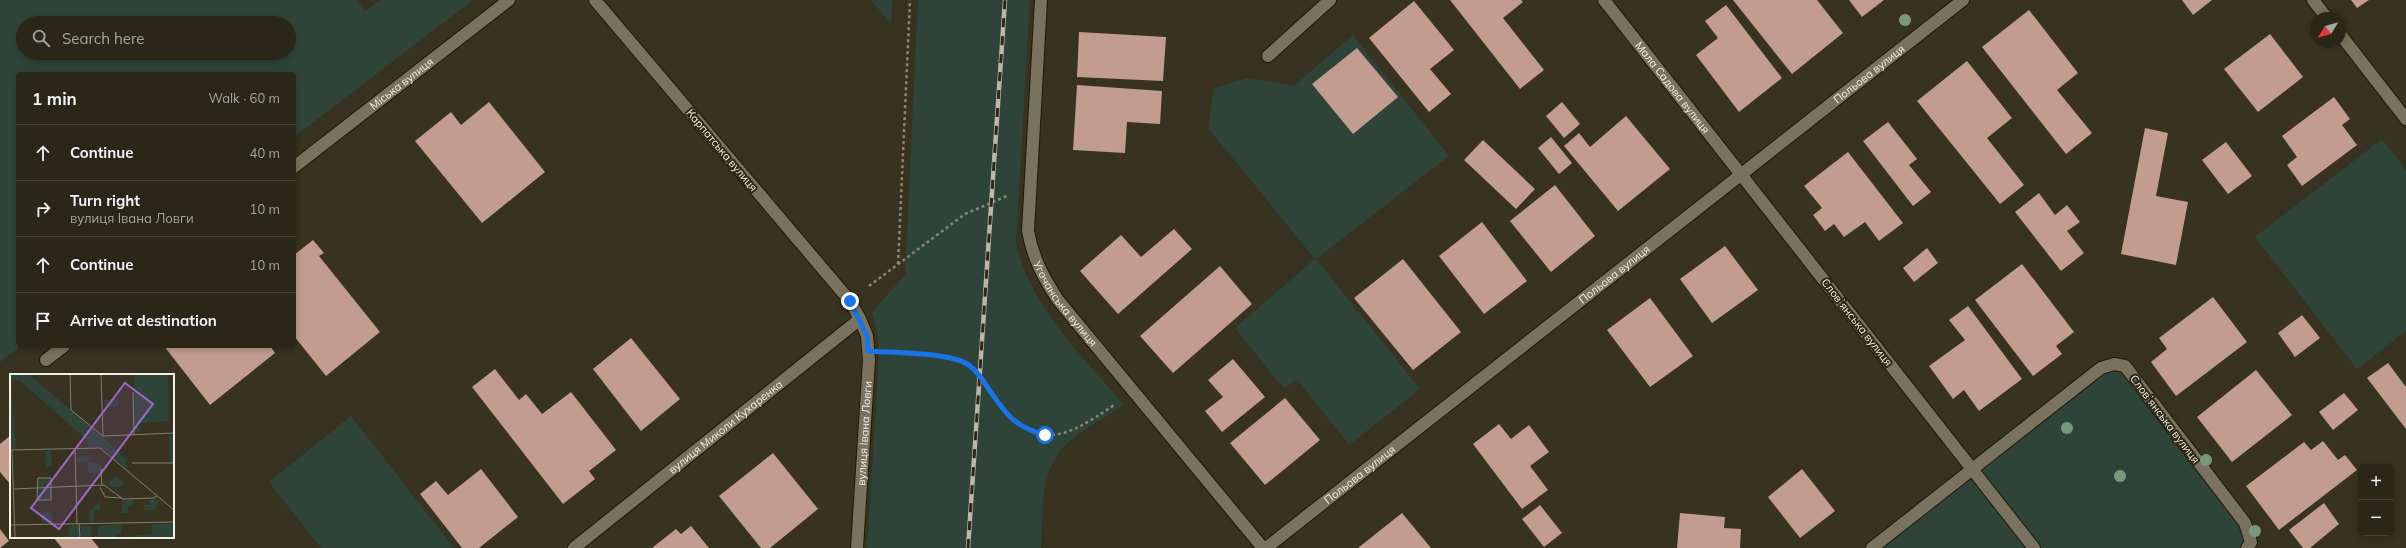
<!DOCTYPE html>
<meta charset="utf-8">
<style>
:root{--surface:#2a2618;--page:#322e21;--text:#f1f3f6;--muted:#a5a5a2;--line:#464337}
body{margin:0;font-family:Mulish,sans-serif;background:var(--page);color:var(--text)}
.controls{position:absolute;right:12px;bottom:12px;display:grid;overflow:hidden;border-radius:6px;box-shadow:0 2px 6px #0003}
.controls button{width:36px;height:36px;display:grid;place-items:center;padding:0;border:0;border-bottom:1px solid var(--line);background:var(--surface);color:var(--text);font:20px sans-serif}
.compass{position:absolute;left:2310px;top:12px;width:36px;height:36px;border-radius:50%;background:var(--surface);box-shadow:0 2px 6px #0003;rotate:233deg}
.stop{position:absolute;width:12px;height:12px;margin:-9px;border:3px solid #1a73e8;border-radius:50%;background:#fff}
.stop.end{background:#1a73e8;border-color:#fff;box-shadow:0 1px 4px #0008}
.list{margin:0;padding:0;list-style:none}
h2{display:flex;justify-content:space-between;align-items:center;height:52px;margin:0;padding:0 16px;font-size:17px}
h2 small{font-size:13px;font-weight:400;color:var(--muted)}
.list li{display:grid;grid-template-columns:26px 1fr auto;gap:12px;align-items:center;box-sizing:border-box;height:56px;padding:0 16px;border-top:1px solid var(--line)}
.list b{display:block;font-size:15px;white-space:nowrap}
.list p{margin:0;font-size:13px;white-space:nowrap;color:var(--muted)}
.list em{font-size:13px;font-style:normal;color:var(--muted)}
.icon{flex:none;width:22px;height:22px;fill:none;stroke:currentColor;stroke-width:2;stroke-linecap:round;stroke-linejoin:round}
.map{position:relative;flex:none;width:2406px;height:548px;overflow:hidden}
.search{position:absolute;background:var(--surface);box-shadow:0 2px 6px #0003;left:16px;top:16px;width:280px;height:44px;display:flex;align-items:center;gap:10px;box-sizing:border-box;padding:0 14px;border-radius:22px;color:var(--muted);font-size:15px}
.panel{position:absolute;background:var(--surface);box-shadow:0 2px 6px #0003;left:16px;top:72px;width:280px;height:276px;border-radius:6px}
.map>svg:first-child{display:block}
.green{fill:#2f4439;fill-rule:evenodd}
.building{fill:#c19c8f}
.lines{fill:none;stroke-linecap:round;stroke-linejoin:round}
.lane-casing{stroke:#201908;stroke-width:14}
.street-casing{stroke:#201908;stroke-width:14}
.path{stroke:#8a8576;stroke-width:2.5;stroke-dasharray:3 3;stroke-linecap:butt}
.lane{stroke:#79725e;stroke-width:12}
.street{stroke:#79725e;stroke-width:12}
.rail-casing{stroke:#bcb7aa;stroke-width:4.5}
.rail{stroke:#2e2816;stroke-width:3;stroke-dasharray:9;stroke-linecap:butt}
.tree{fill:#79997f}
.route{stroke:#1a73e8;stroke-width:5}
.labels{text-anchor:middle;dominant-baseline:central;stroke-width:4;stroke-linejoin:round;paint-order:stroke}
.street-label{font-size:11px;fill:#f5f1e6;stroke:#2e2816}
.inset-road{fill:none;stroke:#847e6f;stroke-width:1}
.view{fill:#a067cb;fill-opacity:0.15;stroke:#a067cb;stroke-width:2}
.inset-edge{fill:none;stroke:#f5f1e6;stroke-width:2}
</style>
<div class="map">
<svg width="2406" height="548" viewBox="0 0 2406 548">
<rect width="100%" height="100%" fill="#383220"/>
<!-- green -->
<g class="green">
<path d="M 0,0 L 356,0 L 365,11 L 380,0 L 473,0 L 294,137 L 294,74 L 18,74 L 18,346 L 21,346 L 0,362 ZM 23,23 L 289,23 L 289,53 L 23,53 Z"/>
<polygon points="871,0 892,0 891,24"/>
<path d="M 918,0 L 1030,0 L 1016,243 C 1030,307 1083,356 1124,405 C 1107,416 1066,439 1057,455 C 1040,480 1043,518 1041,548 L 867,548 L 879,358 L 878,337 L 872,312 L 905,275 Z"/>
<polygon points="1353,35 1449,156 1316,259 1420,389 1349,445 1297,379 1284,389 1235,328 1315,259 1208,128 1214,88 1247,78 1294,86"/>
<polygon points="2382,139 2406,170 2406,331 2357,369 2255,237"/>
<polygon points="2125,366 2245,523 2247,548 1872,548 2101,368"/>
<polygon points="351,416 454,548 321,548 269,482"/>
</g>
<!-- building -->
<g class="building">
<polygon points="1450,0 1521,0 1523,2 1503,18 1544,70 1520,89"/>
<polygon points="1733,0 1817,0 1843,33 1792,74"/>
<polygon points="1849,0 1884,0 1862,17"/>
<polygon points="2182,0 2212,0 2193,15"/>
<polygon points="2351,0 2369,0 2357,8"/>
<polygon points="1414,1 1454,50 1430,69 1451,94 1429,112 1369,38"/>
<polygon points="1726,5 1782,78 1739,112 1696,55 1718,38 1705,21"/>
<polygon points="2029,10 2078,73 2057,90 2092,133 2066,154 1982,47"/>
<polygon points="1079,32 1166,37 1163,81 1077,77"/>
<polygon points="2270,34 2303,77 2258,112 2224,69"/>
<polygon points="1357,48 1398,97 1353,134 1312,84"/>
<polygon points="1967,61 2012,118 1987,138 2024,185 2000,204 1917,101"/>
<polygon points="1077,85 1162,91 1160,124 1127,122 1125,153 1073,150"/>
<polygon points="2334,97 2350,119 2342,125 2357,145 2302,186 2287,165 2297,157 2282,136"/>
<polygon points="489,102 545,172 482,223 415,141 451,112 461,125"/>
<polygon points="1562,102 1580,124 1564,138 1546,116"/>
<polygon points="1626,116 1670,169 1618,211 1564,146 1579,133 1590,147"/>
<polygon points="1888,122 1917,159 1909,165 1931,192 1913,206 1863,141"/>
<polygon points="2145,128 2168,133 2156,196 2188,202 2176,265 2121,254"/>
<polygon points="1551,137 1572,163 1559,174 1538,148"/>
<polygon points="1483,140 1535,189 1516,209 1464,160"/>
<polygon points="2226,142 2252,176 2228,194 2202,160"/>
<polygon points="1848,152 1903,223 1879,241 1865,222 1844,237 1834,224 1825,231 1813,215 1822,208 1804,186"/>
<polygon points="1555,185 1595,236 1551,272 1510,221"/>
<polygon points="2039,193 2055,215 2067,205 2080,222 2067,231 2084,253 2061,271 2015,212"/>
<polygon points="1482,222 1527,281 1484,314 1439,256"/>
<polygon points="1174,229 1192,249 1118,314 1080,271 1121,235 1141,257"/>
<polygon points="313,240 324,253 319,256 380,332 326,376 294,336 294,255"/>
<polygon points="1725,246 1758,290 1712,323 1680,279"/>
<polygon points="1927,248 1938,263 1914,282 1903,268"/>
<polygon points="1403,259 1461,332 1413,370 1354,298"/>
<polygon points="2022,264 2074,332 2056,346 2062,354 2033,376 1975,300"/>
<polygon points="1220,266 1252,304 1173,373 1140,336"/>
<polygon points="2213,297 2247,342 2176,396 2151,362 2167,349 2159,338"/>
<polygon points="1650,298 1693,356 1650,387 1607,330"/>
<polygon points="1968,306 2022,379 1979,411 1964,390 1953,399 1929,366 1965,340 1949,320"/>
<polygon points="2302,315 2320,338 2295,357 2278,333"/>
<polygon points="631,338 680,399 641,431 593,369"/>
<polygon points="164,346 270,346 275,353 210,405"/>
<polygon points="1233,359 1265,397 1222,432 1205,411 1223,397 1208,380"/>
<polygon points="2388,363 2406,387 2406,429 2367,378"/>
<polygon points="495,369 519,400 526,394 542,414 571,392 616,450 589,471 595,479 563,504 472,387"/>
<polygon points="2256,370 2292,415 2232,462 2197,417"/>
<polygon points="2344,393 2358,410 2333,430 2319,412"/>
<polygon points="1285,398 1320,440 1265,485 1230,443"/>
<polygon points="1499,424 1511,439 1529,425 1549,452 1530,466 1548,490 1522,509 1473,444"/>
<polygon points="11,435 11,485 0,472 0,444"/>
<polygon points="2323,441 2338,460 2345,455 2357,470 2279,530 2246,486 2304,442 2311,450"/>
<polygon points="773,453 818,509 770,548 761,548 719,496"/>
<polygon points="481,469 518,517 479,548 462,548 420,494 436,481 448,495"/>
<polygon points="1802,469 1835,511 1800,538 1768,497"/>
<polygon points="2324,503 2339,524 2310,548 2303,548 2289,530"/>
<polygon points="1540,505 1562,533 1544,547 1522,519"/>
<polygon points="1402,513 1431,548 1358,548"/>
<polygon points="1680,513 1725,517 1724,528 1741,529 1740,548 1677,548"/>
<polygon points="691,526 709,548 652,548 676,529 681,534"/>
<polygon points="0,529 9,541 0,548"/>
<polygon points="53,537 90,537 99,548 62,548"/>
</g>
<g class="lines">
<defs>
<g id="lane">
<polyline points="1268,56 1330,0"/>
<polyline points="1872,548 2101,368 2114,364 2125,366 2245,523 2251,542 2247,548"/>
</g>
<g id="street">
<path id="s1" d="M 1041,0 L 1028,231 C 1033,258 1043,277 1058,300 L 1263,548"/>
<path id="s2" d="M 1604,0 L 2034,548"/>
<polyline points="2313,0 2327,18"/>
<polyline points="2340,34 2406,119"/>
<path id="s3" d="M 294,167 L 509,0"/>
<polyline points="46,360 64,346"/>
<path id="s4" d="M 574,548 L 860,319 L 850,301 L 595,0"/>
<path id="s5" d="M 857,548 L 869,360 L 867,336 L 860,319"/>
<path id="s6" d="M 1266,548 L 1963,0"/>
</g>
</defs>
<!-- lane casing -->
<use href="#lane" class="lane-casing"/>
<!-- street casing -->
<use href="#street" class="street-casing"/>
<!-- path -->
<g class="path">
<polyline points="898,264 910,0"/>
<polyline points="869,286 965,214 1007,196"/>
<path d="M 892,353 C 916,355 949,352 969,365 C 981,373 988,388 996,399 C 1036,454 1066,438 1114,405"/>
</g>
<!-- lane -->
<use href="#lane" class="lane"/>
<!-- street -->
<use href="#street" class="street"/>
<defs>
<polyline id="rail" points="968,548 1005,0"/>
</defs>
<!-- rail casing -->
<use href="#rail" class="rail-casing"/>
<!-- rail -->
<use href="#rail" class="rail"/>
</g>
<!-- trees -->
<g class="tree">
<circle cx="1905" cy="20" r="6"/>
<circle cx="2067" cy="428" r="6"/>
<circle cx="2206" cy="460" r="6"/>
<circle cx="2120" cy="476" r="6"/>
<circle cx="2255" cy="531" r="6"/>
</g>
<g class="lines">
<!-- route -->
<path class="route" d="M 850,301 L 867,336 L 868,351 C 892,353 953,352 970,366 C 978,372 983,380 988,388 C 1006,414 1013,426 1045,435"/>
</g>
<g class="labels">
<!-- street labels -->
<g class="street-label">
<text stroke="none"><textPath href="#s6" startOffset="767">Польова вулиця</textPath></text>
<text stroke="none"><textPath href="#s3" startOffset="136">Міська вулиця</textPath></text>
<text stroke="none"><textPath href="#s2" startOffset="111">Мала Садова вулиця</textPath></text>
<text transform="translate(722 150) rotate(50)">Карпатська вулиця</text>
<text stroke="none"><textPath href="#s6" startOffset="443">Польова вулиця</textPath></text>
<text stroke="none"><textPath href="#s1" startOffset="314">Угочанська вулиця</textPath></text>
<text transform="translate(1857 322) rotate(52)">Словʼянська вулиця</text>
<text transform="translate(2165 419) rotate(53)">Словʼянська вулиця</text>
<text stroke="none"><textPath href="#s4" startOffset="194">вулиця Миколи Кухаренка</textPath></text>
<text stroke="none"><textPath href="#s5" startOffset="115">вулиця Івана Ловги</textPath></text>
<text stroke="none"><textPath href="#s6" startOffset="119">Польова вулиця</textPath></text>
</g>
</g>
<!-- overview -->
<g transform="translate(10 374)">
<rect width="164" height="164" fill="#383220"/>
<path d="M 0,0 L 18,0 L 93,63 L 117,86 L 115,89 L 118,92 L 116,94 L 91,73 L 78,73 L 77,66 L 9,6 L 1,7 L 6,75 L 1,75 ZM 124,0 L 158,0 L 159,47 L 129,49 L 129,59 L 125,58 ZM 108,25 L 108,32 L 94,32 L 94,26 ZM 159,61 L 164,61 L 164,88 L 160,88 ZM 35,77 L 41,77 L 42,93 L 36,93 ZM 78,82 L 79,88 L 91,90 L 89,99 L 78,99 L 78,88 L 68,89 L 67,83 ZM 107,102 L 114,109 L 109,113 L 102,113 L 97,109 ZM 40,103 L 42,125 L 28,126 L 27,105 ZM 140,125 L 149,126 L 145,136 L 134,136 L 134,131 L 140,131 ZM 112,126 L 123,126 L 123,132 L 118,133 L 118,139 L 112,139 ZM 90,127 L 90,137 L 84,137 L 84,148 L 79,148 L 79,137 ZM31 143a6 6 0 1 1 12 0a6 6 0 1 1-12 0ZM 142,150 L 164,150 L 163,164 L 125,164 L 125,161 L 142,160 ZM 111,151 L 111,159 L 106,159 L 106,164 L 88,164 L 88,152 ZM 59,152 L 69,152 L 69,164 L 45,164 L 59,162 ZM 71,152 L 81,152 L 81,164 L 71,164 Z" fill="#2f4439"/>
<path class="inset-road" d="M 60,0 L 61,36 L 93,62M 91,0 L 93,62 L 164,59M 123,18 L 124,61M 65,74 L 67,150M 0,76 L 90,74 L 164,136M 2,76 L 5,164M 122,89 L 164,89M 91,94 L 92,112M 28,104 L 41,104 L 41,126 L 27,126 ZM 90,113 L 95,123 L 112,124M 3,115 L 94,111 L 113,125 L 143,124 L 147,122M 69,150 L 70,164M 0,151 L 164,148"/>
<path class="view" d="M 115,9 L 143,30 L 49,155 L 21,134 Z"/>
<rect width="164" height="164" class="inset-edge"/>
</g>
</svg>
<div class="controls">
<button>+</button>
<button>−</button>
</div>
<svg class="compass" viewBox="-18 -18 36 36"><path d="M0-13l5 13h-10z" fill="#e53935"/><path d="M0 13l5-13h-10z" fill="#a5a5a2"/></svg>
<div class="stop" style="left:1045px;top:435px"></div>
<div class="stop end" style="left:850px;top:301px"></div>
<div class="search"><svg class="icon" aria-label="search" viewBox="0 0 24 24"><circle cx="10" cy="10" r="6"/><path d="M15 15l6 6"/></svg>Search here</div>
<section class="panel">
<h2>1 min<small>Walk · 60 m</small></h2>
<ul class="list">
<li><svg class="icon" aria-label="ahead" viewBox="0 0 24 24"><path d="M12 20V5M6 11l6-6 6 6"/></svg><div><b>Continue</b></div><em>40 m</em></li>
<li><svg class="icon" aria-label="right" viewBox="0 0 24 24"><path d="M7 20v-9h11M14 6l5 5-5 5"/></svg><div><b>Turn right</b><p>вулиця Івана Ловги</p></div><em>10 m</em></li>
<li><svg class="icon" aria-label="ahead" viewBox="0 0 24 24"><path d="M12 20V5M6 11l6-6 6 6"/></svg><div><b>Continue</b></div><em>10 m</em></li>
<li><svg class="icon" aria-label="arrive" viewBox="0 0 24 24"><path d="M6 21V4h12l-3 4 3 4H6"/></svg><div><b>Arrive at destination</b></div></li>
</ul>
</section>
</div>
